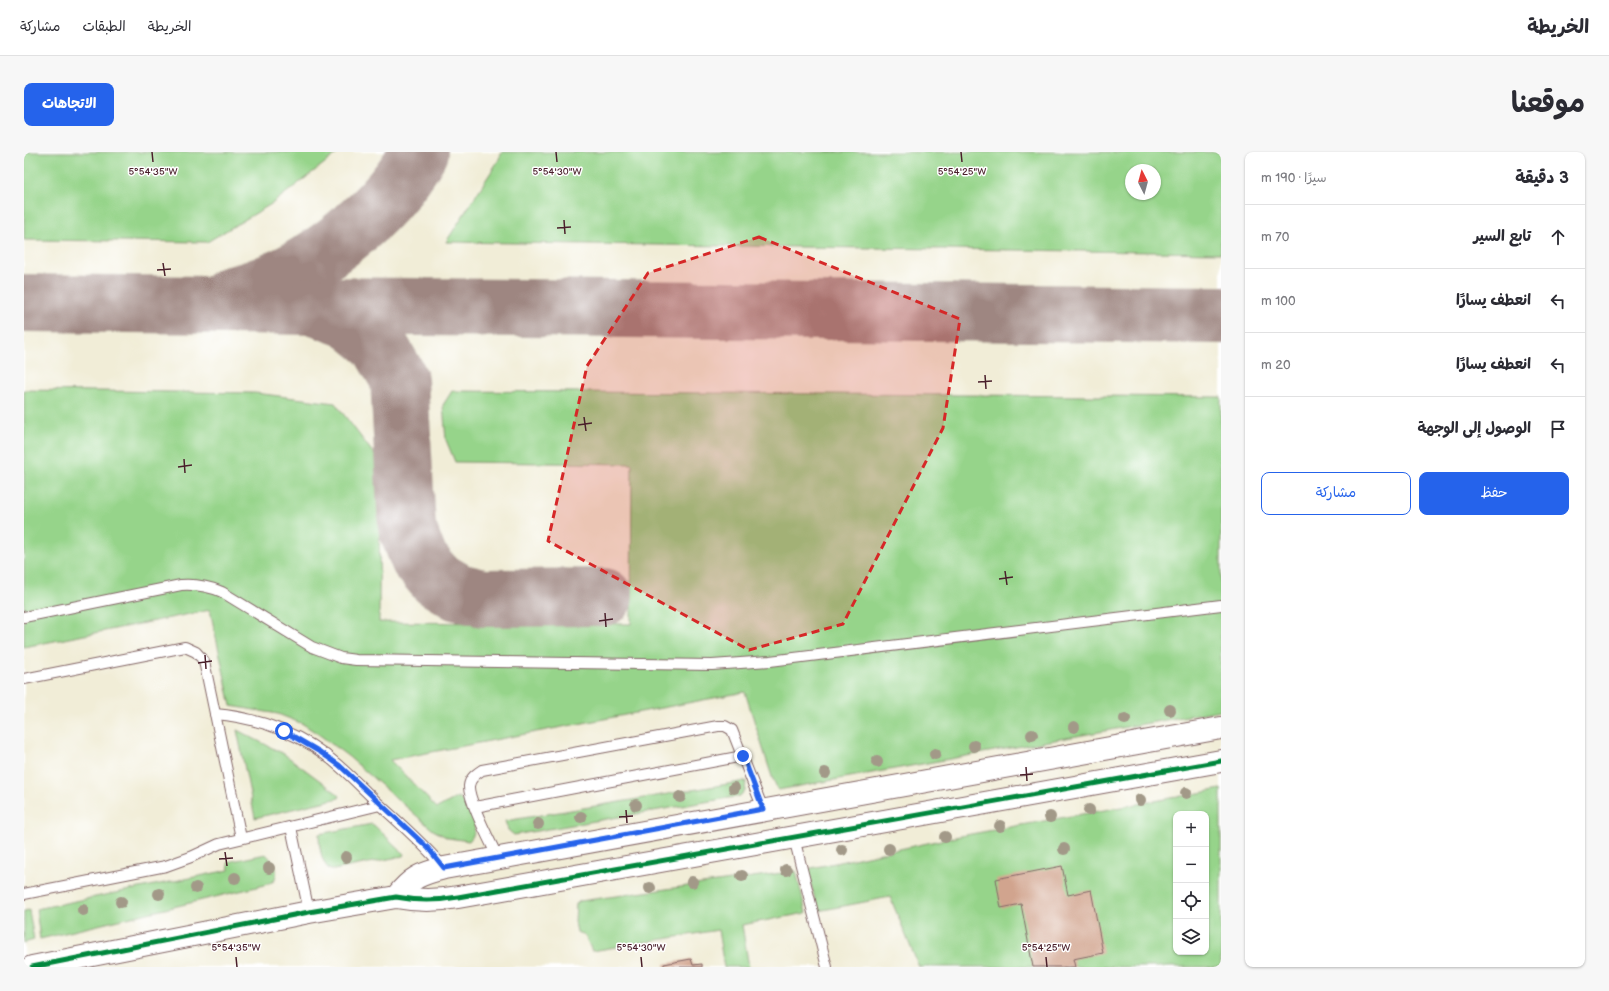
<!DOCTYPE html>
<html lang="ar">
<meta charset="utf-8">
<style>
:root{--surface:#fff;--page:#f7f7f7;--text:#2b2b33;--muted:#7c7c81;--line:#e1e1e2;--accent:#2563eb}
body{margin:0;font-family:"Balsamiq Sans","Playpen Sans Arabic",sans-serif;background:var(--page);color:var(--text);direction:rtl}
.controls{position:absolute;right:12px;bottom:12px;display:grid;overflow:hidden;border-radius:8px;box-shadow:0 1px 3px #0004}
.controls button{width:36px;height:36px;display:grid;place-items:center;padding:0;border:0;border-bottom:1px solid var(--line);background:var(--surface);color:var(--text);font:20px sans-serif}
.compass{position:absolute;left:1101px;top:12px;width:36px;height:36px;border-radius:50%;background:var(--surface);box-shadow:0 1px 3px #0004;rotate:354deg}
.stop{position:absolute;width:12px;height:12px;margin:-9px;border:3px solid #2563eb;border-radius:50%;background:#fff}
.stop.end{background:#2563eb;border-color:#fff;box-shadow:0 1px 4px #0008}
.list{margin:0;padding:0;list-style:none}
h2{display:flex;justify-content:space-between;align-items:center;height:52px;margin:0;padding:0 16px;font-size:17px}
h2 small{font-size:13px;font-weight:400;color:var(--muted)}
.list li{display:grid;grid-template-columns:26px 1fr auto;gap:12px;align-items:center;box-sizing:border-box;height:64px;padding:0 16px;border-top:1px solid var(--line)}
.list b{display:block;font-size:15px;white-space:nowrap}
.list em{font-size:13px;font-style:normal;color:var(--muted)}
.actions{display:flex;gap:8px;padding:12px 16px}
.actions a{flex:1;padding:9px 0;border:1px solid var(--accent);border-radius:8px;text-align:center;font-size:14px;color:var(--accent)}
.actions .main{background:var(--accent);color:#fff}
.icon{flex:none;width:22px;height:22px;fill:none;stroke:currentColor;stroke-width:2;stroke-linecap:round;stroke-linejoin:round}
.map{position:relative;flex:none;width:1197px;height:815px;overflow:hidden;direction:ltr;border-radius:8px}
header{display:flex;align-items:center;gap:24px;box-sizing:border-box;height:56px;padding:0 20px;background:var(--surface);border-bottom:1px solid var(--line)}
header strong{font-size:19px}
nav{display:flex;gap:22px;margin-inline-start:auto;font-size:14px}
.intro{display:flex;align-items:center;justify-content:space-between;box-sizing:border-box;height:96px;padding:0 24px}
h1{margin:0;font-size:28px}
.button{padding:10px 18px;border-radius:8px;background:var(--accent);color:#fff;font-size:14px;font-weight:700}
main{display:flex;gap:24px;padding:0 24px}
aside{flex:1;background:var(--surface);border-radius:8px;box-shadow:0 1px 3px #0004}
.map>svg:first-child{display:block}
.green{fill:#96d48a;stroke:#707a5a;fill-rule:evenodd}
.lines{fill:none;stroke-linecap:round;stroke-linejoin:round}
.taxiway{stroke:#9e8681;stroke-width:58}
.building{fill:#d1a48e}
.lane-casing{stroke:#846767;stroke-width:12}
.secondary-casing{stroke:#846767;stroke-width:24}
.lane{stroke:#fff;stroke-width:10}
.secondary{stroke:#fff;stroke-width:22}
.cycleway-casing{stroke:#fff;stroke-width:8}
.cycleway{stroke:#00873e;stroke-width:5}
.tree{fill:#a29988}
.route{stroke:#2563eb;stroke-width:5}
.marked{fill:#d62828;fill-opacity:0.2;stroke:#d62828;stroke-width:3;stroke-dasharray:8 5;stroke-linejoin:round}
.ticks{fill:none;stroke:#4a1f2b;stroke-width:1.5}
.ticks-label{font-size:10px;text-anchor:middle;fill:#4a1f2b;stroke:#fff;stroke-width:3;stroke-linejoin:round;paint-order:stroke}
</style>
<header>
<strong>الخريطة</strong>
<nav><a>الخريطة</a><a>الطبقات</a><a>مشاركة</a></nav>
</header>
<div class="intro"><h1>موقعنا</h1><a class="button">الاتجاهات</a></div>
<main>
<aside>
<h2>3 دقيقة<small>سيرًا · 190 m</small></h2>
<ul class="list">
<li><svg class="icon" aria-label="ahead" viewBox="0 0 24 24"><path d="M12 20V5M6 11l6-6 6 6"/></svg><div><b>تابع السير</b></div><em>70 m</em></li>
<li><svg class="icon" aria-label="left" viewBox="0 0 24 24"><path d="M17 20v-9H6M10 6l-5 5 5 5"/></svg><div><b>انعطف يسارًا</b></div><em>100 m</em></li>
<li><svg class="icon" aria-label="left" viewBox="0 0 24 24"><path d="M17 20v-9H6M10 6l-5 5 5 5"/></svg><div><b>انعطف يسارًا</b></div><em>20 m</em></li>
<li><svg class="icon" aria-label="arrive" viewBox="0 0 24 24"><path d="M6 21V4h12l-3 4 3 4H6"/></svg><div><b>الوصول إلى الوجهة</b></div></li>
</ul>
<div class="actions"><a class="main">حفظ</a><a>مشاركة</a></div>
</aside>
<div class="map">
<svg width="1197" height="815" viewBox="0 0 1197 815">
<rect width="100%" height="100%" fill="#fff"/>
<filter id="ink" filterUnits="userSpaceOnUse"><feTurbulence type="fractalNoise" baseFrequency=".025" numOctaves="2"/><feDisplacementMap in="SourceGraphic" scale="8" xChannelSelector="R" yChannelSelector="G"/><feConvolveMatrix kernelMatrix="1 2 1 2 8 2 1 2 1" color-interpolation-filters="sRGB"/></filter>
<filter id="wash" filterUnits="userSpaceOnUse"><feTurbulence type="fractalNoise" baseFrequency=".012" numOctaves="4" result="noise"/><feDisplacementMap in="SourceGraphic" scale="16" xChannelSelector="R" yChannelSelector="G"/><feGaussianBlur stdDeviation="0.9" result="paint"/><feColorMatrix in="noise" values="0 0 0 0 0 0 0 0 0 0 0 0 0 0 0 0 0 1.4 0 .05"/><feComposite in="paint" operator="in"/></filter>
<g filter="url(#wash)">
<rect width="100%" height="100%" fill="#f1edd7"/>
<!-- green -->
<g class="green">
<polygon points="0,0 315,0 249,51 183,90 0,88"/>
<path d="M 478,0 L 1197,0 L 1197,101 L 422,90 L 474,9 ZM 1107,18 L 1131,18 L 1131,42 L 1107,42 Z"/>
<path d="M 0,238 L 231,241 L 311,251 L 356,310 L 355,470 L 607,472 L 608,312 L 431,310 L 422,288 L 419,253 L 428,239 L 1197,245 L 1197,558 L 754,638 L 748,625 L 721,540 L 366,608 L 413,656 L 434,645 C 446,653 458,677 445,689 L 424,686 L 409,678 L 325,605 L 297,584 L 279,572 L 254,562 L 207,554 L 186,458 L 0,495 Z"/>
<polygon points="213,578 260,602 314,642 316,644 315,646 231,666"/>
<polygon points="722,629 721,638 716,644 490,683 484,678 481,669"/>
<path d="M 1197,637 L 1197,815 L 895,815 L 866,745 L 794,759 L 783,717 L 936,684 ZM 1152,662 L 1182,662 L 1182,800 L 1152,800 Z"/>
<path d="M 348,672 L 351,674 L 380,702 L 379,704 L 310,718 L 306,718 C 297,711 295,693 295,682 Z"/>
<path d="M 242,702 C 250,711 256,717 250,729 L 241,733 L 16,787 L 12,757 L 205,718 L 204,710 Z"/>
<polygon points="772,719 782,761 718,773 725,815 700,815 694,778 568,799 561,784 553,780 551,770 552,752 556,749"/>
<polygon points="5,758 10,788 0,791 0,759"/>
</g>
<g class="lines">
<!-- taxiway -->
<g class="taxiway">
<path d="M 206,143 C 279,128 359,64 395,0"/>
<polyline points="0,151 1197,163"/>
<polyline points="288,154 326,168 354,191 375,227 383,376 395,407 412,427 434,440 459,446 580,445"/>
</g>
</g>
<g id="blocks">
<!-- building -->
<g class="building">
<polygon points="1038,714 1044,743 1067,738 1079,801 1049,807 1051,815 1009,815 997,752 977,756 972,727"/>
<polygon points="667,807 669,813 678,812 678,815 640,815 640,812"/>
</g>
</g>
</g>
<g filter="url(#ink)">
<use href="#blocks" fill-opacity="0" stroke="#846767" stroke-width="1"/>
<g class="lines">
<defs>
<g id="lane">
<path d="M 0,465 L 157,433 C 172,432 184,434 198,440 L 288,495 L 317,506 L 332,508 L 688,513 L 746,509 L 1197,453"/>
<polyline points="0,527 161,495 172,500 180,509 217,686"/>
<path d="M 191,562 C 237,566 281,583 315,614 C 330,627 343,641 357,654 C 380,675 400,692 420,716"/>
<polyline points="451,655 719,604"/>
<polyline points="267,675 285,760"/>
<polyline points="770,686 803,815"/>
<path d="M 474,706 C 467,691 444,648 445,634 C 446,626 452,622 458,618 L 694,574 L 701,574 L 708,578 L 739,657"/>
<polyline points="0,742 142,714 167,705 195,692 356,653"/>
</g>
<g id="secondary">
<path d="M 372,745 C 388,725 396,722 420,716 L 1197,576"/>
<path d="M 8,815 L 285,760 L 372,745 C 393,749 413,749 434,745 L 1197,609"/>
</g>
</defs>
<!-- lane casing -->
<use href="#lane" class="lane-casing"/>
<!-- secondary casing -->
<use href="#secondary" class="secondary-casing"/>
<!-- lane -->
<use href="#lane" class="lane"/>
<!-- secondary -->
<use href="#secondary" class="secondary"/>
<defs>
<path id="cycleway" d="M 8,815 L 285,760 L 372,745 C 393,749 413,749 434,745 L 1197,609"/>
</defs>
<!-- cycleway casing -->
<use href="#cycleway" class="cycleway-casing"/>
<!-- cycleway -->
<use href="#cycleway" class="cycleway"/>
</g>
<!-- trees -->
<g class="tree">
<circle cx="1146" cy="558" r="6"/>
<circle cx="1101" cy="567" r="6"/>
<circle cx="1050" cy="575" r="6"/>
<circle cx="1008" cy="583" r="6"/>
<circle cx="950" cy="594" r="6"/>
<circle cx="911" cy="602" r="6"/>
<circle cx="853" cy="610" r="6"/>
<circle cx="801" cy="621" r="6"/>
<circle cx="710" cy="636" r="6"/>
<circle cx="1162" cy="641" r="6"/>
<circle cx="656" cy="645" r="6"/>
<circle cx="1116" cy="648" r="6"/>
<circle cx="612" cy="653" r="6"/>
<circle cx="1065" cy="658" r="6"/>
<circle cx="557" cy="665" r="6"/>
<circle cx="1026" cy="665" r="6"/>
<circle cx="514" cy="672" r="6"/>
<circle cx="976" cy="674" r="6"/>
<circle cx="921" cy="685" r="6"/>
<circle cx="865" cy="697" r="6"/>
<circle cx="1040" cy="697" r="6"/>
<circle cx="818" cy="698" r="6"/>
<circle cx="322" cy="705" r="6"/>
<circle cx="245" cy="716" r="6"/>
<circle cx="762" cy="718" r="6"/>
<circle cx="718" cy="724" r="6"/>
<circle cx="211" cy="726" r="6"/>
<circle cx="668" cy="730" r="6"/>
<circle cx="172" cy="736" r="6"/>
<circle cx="626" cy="736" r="6"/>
<circle cx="135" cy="742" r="6"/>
<circle cx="97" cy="750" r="6"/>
<circle cx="59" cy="758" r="6"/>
</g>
</g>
<g class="lines" filter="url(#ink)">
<!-- route -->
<polyline class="route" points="260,579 296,600 315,613 404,696 420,716 739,657 719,604"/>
</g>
<!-- marked area -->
<path class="marked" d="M 735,85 L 936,167 L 919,276 L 819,472 L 725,498 L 524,389 L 563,214 L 624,121 Z"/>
<!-- ticks -->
<path class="ticks" d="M 128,0 L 129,10M 532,0 L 533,10M 937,0 L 938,10M 540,68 L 541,82M 533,76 L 547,75M 139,111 L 141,124M 133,118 L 147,117M 961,223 L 962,237M 954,230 L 968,229M 560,265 L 562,279M 554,273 L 568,271M 160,307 L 161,321M 154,315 L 168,313M 981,419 L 983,433M 975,427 L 989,425M 581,461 L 582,475M 575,469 L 589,467M 181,503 L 182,517M 174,511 L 188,509M 1002,615 L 1003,629M 996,623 L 1009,622M 602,658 L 603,671M 595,665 L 609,664M 201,700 L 203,714M 195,707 L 209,706M 212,805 L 213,815M 617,805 L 618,815M 1022,805 L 1023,815"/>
<g class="ticks-label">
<text x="129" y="23">5°54'35"W</text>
<text x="533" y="23">5°54'30"W</text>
<text x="938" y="23">5°54'25"W</text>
<text x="212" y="799">5°54'35"W</text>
<text x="617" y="799">5°54'30"W</text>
<text x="1022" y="799">5°54'25"W</text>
</g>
</svg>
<div class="controls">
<button>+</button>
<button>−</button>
<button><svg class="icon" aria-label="locate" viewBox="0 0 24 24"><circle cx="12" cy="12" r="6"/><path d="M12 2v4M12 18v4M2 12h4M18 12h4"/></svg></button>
<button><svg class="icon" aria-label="layers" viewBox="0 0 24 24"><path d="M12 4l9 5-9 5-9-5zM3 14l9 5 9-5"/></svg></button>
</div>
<svg class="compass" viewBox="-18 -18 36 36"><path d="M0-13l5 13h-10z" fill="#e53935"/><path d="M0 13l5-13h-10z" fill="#7c7c81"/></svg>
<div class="stop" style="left:260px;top:579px"></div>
<div class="stop end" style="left:719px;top:604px"></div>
</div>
</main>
